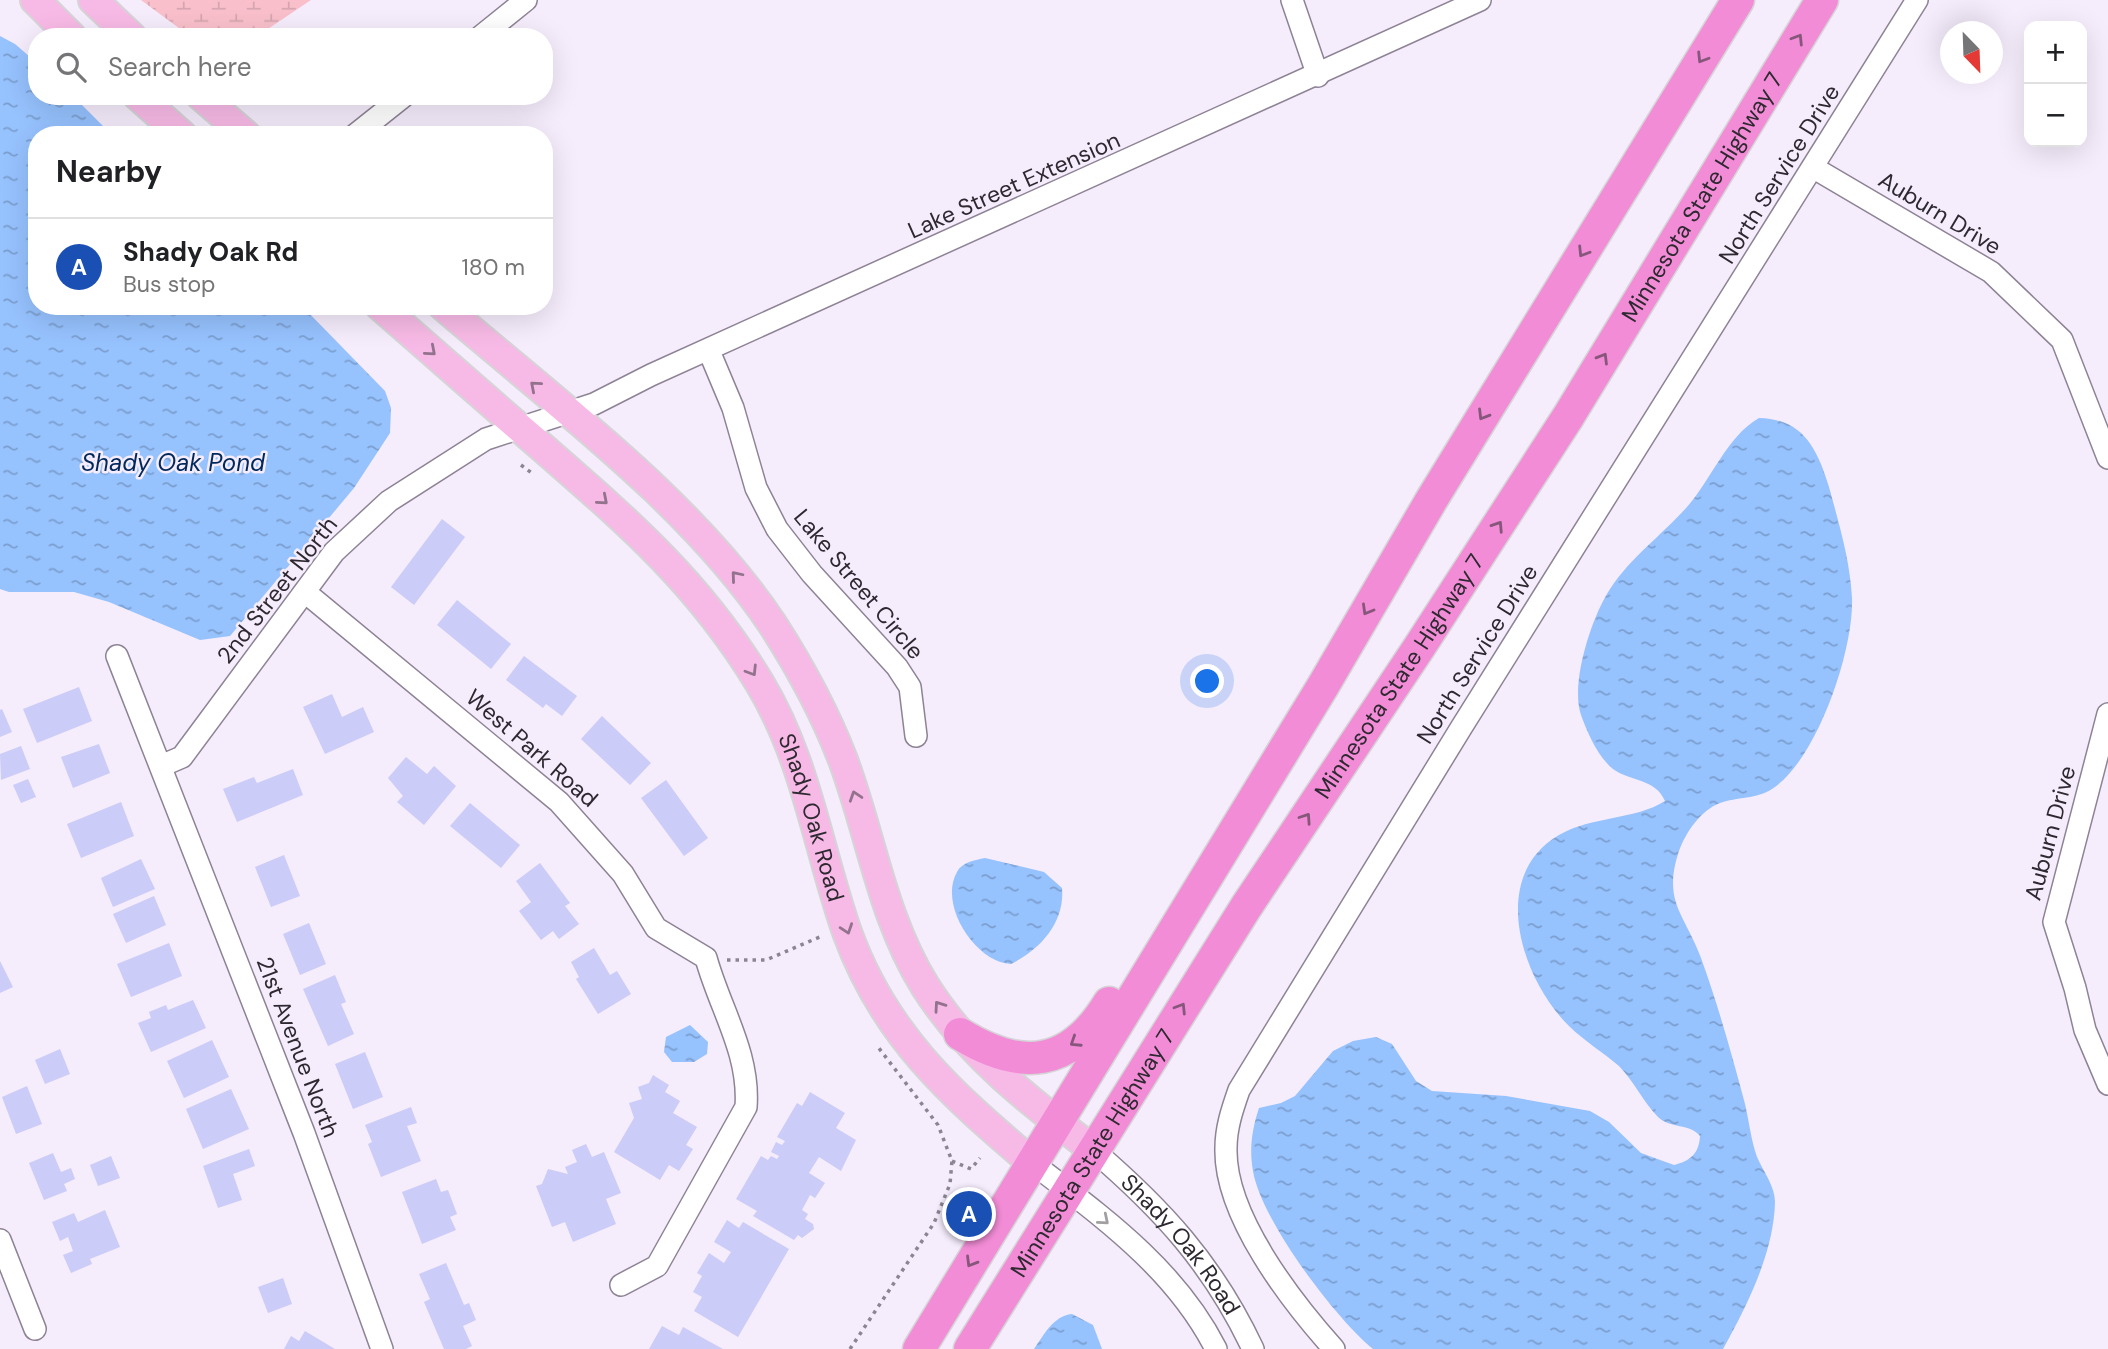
<!DOCTYPE html>
<meta charset="utf-8">
<style>
:root{--surface:#fff;--page:#f2f2f2;--text:#202124;--muted:#757577;--line:#e0e0e0;--accent:#b45309}
body{margin:0;font-family:"DM Sans",sans-serif;background:var(--page);color:var(--text)}
.controls{position:absolute;right:21px;top:21px;display:grid;overflow:hidden;border-radius:14px;box-shadow:0 7px 28px #0002}
.controls button{width:63px;height:63px;display:grid;place-items:center;padding:0;border:0;border-bottom:2px solid var(--line);background:var(--surface);color:var(--text);font:35px sans-serif}
.compass{position:absolute;left:1940px;top:21px;width:63px;height:63px;border-radius:50%;background:var(--surface);box-shadow:0 7px 28px #0002;rotate:157deg}
.you{position:absolute;left:1208px;top:682px;width:24px;height:24px;margin:-18px;border:5px solid #fff;border-radius:50%;background:#1a73e8;box-shadow:0 0 0 10px #1a73e833}
.badge{display:grid;place-items:center;width:46px;height:46px;border-radius:50%;background:var(--accent);color:#fff;font-size:23px;font-weight:700}
.pin{position:absolute;translate:-50% -50%;border:4px solid #fff;box-shadow:0 2px 7px #0006}
.list{margin:0;padding:0;list-style:none}
h2{display:flex;justify-content:space-between;align-items:center;height:91px;margin:0;padding:0 28px;font-size:30px}
h2 small{font-size:23px;font-weight:400;color:var(--muted)}
.list li{display:grid;grid-template-columns:46px 1fr auto;gap:21px;align-items:center;box-sizing:border-box;height:98px;padding:0 28px;border-top:2px solid var(--line)}
.list b{display:block;font-size:26px;white-space:nowrap}
.list p{margin:0;font-size:23px;white-space:nowrap;color:var(--muted)}
.list em{font-size:23px;font-style:normal;color:var(--muted)}
.icon{flex:none;width:38px;height:38px;fill:none;stroke:currentColor;stroke-width:2;stroke-linecap:round;stroke-linejoin:round}
.map{position:relative;flex:none;width:2108px;height:1349px;overflow:hidden}
.search{position:absolute;background:var(--surface);box-shadow:0 7px 28px #0002;left:28px;top:28px;width:525px;height:77px;display:flex;align-items:center;gap:18px;box-sizing:border-box;padding:0 24px;border-radius:28px;color:var(--muted);font-size:26px}
.panel{position:absolute;background:var(--surface);box-shadow:0 7px 28px #0002;left:28px;top:126px;width:525px;height:189px;border-radius:28px}
.map>svg:first-child{display:block}
.wetland{fill:url(#wetland-marsh)}
.water{fill:url(#water-ripples)}
.building{fill:#cbccf7}
.lines{fill:none;stroke-linecap:round;stroke-linejoin:round}
.minor-casing{stroke:#8e8395;stroke-width:24}
.major-casing{stroke:#d5d4d6;stroke-width:32}
.highway-casing{stroke:#d5d4d6;stroke-width:35}
.path{stroke:#8c8591;stroke-width:3.5;stroke-dasharray:3.5 5;stroke-linecap:butt}
.minor{stroke:#fff;stroke-width:21}
.major{stroke:#f7bae6;stroke-width:28}
.highway{stroke:#f28cd6;stroke-width:32}
.oneway{stroke:#86567b}
.oneway2{stroke:#92728c}
.oneway3{stroke:#a19fa2}
.labels{text-anchor:middle;dominant-baseline:central;stroke-width:5;stroke-linejoin:round;paint-order:stroke}
.street-label{font-size:23px;fill:#2e2931;stroke:#f5ecfc}
.water-label{font-size:24px;font-style:italic;fill:#00285b;stroke:#f5ecfc}
</style>
<div class="map">
<svg width="2108" height="1349" viewBox="0 0 2108 1349">
<defs>
<pattern id="wetland-marsh" width="20" height="14" patternUnits="userSpaceOnUse" patternTransform="scale(1.75)"><rect width="20" height="14" fill="#f9c0cb"/><path d="M1 5h8M5 5V1M11 12h8M15 12V8" fill="none" stroke="#d6a5af"/></pattern>
<pattern id="water-ripples" width="26" height="14" patternUnits="userSpaceOnUse" patternTransform="scale(1.75)"><rect width="26" height="14" fill="#96c2fe"/><path d="M2 4q2-2 4 0t4 0M15 11q2-2 4 0t4 0" fill="none" stroke="#7b9ece"/></pattern>
</defs>
<rect width="100%" height="100%" fill="#f5ecfc"/>
<!-- wetland -->
<polygon class="wetland" points="141,0 311,0 256,37 191,37"/>
<!-- water -->
<g class="water">
<polygon points="0,36 15,44 37,63 37,96 73,96 112,135 37,135 37,306 302,306 385,391 391,408 390,433 354,488 230,636 200,640 109,602 74,592 9,592 0,589"/>
<path d="M 1759,418 C 1803,419 1817,448 1829,487 C 1839,524 1850,560 1852,598 C 1854,650 1817,760 1772,789 C 1757,799 1737,797 1720,803 C 1701,810 1686,832 1679,851 C 1662,902 1685,914 1701,958 C 1718,1005 1732,1055 1745,1104 C 1749,1121 1751,1140 1757,1157 C 1763,1171 1775,1186 1775,1202 C 1774,1252 1747,1306 1723,1349 L 1373,1349 C 1335,1318 1261,1220 1253,1171 C 1249,1149 1252,1129 1259,1108 L 1281,1103 L 1295,1096 L 1333,1051 L 1353,1041 L 1376,1037 L 1392,1044 L 1416,1081 L 1432,1091 L 1506,1096 L 1590,1111 L 1609,1122 L 1641,1153 L 1674,1165 C 1690,1161 1699,1154 1700,1136 C 1690,1123 1670,1129 1658,1117 C 1643,1102 1634,1081 1619,1066 C 1603,1052 1584,1041 1569,1026 C 1521,979 1488,876 1559,835 C 1592,816 1635,820 1665,801 C 1655,778 1631,782 1613,769 C 1598,757 1587,732 1581,715 C 1570,683 1592,616 1610,589 C 1631,557 1662,535 1687,507 C 1711,480 1727,436 1759,418 Z"/>
<path d="M 985,858 L 1044,872 L 1062,888 C 1065,922 1041,949 1011,964 C 976,963 938,905 957,872 C 962,862 975,860 985,858 Z"/>
<polygon points="690,1025 708,1042 707,1054 694,1062 672,1062 664,1052 666,1037"/>
<path d="M 1072,1314 L 1093,1325 L 1102,1349 L 1034,1349 C 1044,1335 1053,1316 1072,1314 Z"/>
</g>
<!-- building -->
<g class="building">
<polygon points="442,519 465,537 414,605 391,587"/>
<polygon points="457,600 511,644 491,669 437,625"/>
<polygon points="524,656 577,696 562,716 546,704 543,708 506,680"/>
<polygon points="79,687 92,721 37,743 23,709"/>
<polygon points="332,694 342,717 363,707 374,732 325,754 303,707"/>
<polygon points="2,709 12,732 0,737 0,710"/>
<polygon points="602,716 651,763 630,785 581,739"/>
<polygon points="99,744 110,773 73,788 61,757"/>
<polygon points="21,746 30,769 1,780 0,754"/>
<polygon points="406,757 427,774 434,766 456,786 424,825 397,802 403,796 388,778"/>
<polygon points="293,769 303,795 237,822 223,789 254,777 257,783"/>
<polygon points="28,779 36,797 21,803 13,785"/>
<polygon points="666,780 708,838 684,856 641,798"/>
<polygon points="121,802 134,836 81,858 67,824"/>
<polygon points="470,803 520,845 501,868 450,826"/>
<polygon points="284,855 300,896 271,907 255,867"/>
<polygon points="141,859 155,889 113,907 101,878"/>
<polygon points="540,863 570,903 565,906 579,924 559,939 553,931 541,940 519,911 531,902 516,881"/>
<polygon points="154,896 166,925 126,943 113,914"/>
<polygon points="309,923 326,964 300,975 283,934"/>
<polygon points="169,943 182,976 131,997 117,964"/>
<polygon points="594,948 610,975 617,971 631,994 598,1014 576,979 579,977 571,962"/>
<polygon points="0,961 13,987 0,993"/>
<polygon points="335,975 346,1002 341,1004 354,1034 328,1046 303,989"/>
<polygon points="193,1000 206,1028 151,1052 138,1023 151,1018 149,1012 166,1005 168,1010"/>
<polygon points="212,1040 229,1077 184,1098 167,1061"/>
<polygon points="60,1049 70,1074 45,1084 35,1060"/>
<polygon points="365,1052 383,1097 353,1109 335,1064"/>
<polygon points="653,1075 669,1085 665,1092 680,1101 673,1113 697,1127 686,1145 693,1149 679,1171 669,1165 660,1180 614,1152 634,1118 629,1103 642,1099 638,1087 649,1083"/>
<polygon points="27,1086 42,1124 16,1134 2,1097"/>
<polygon points="231,1089 249,1129 203,1149 186,1109"/>
<polygon points="810,1092 845,1113 836,1128 856,1140 841,1171 819,1157 809,1173 825,1183 815,1198 810,1195 802,1210 808,1214 805,1219 813,1224 814,1229 802,1238 798,1235 794,1240 753,1216 757,1211 736,1199 761,1156 768,1160 771,1156 777,1159 779,1156 771,1152 776,1142 782,1145 785,1141 777,1137 797,1103 802,1106"/>
<polygon points="411,1107 417,1123 407,1126 421,1161 381,1177 368,1144 372,1142 365,1125"/>
<polygon points="586,1144 592,1157 604,1152 621,1193 606,1199 616,1224 573,1242 565,1222 552,1227 536,1186 542,1184 548,1169 568,1174 565,1167 577,1162 572,1150"/>
<polygon points="249,1149 255,1166 233,1174 242,1200 218,1208 203,1166"/>
<polygon points="53,1153 61,1172 71,1168 75,1179 64,1184 67,1191 44,1200 29,1163"/>
<polygon points="111,1156 120,1178 98,1186 90,1165"/>
<polygon points="436,1179 441,1192 448,1190 457,1214 450,1217 456,1230 422,1244 402,1192"/>
<polygon points="105,1210 120,1247 90,1259 92,1264 71,1273 63,1255 73,1251 68,1237 60,1241 52,1222 74,1213 78,1222"/>
<polygon points="727,1220 739,1228 743,1222 789,1249 738,1337 694,1311 702,1297 693,1292 702,1276 697,1273 709,1253 724,1263 731,1252 714,1242"/>
<polygon points="446,1263 464,1305 469,1303 476,1320 463,1326 472,1346 466,1349 444,1349 424,1302 430,1299 419,1274"/>
<polygon points="283,1278 292,1304 268,1313 258,1287"/>
<polygon points="662,1326 679,1335 683,1327 723,1349 649,1349"/>
<polygon points="305,1331 335,1349 284,1349 291,1336 299,1341"/>
</g>
<g class="lines">
<defs>
<g id="minor">
<polyline points="1292,0 1318,76"/>
<polyline points="480,37 526,0"/>
<polyline points="355,135 404,96"/>
<polyline points="1814,168 1991,272 2062,340 2108,458"/>
<polyline points="709,351 733,408 756,488 777,529 812,574 897,667 910,687 916,736"/>
<path d="M 305,592 L 559,802 L 623,874 L 656,928 L 706,958 C 720,1009 750,1053 746,1107 L 657,1266 L 621,1285"/>
<polyline points="117,656 304,1133 382,1349"/>
<polyline points="2108,714 2054,922 2075,988 2085,1030 2108,1084"/>
<polyline points="161,766 182,757 334,552 389,501 486,439 594,404 651,375 1480,0"/>
<path id="s1" d="M 1092,1149 C 1162,1209 1213,1264 1253,1349"/>
<path d="M 1031,1162 C 1101,1216 1175,1268 1216,1349"/>
<polyline points="0,1240 35,1329"/>
<path d="M 1334,1349 C 1291,1301 1224,1215 1226,1148 C 1226,1128 1232,1110 1239,1090 L 1461,728 L 1917,0"/>
</g>
<g id="major">
<polyline points="35,0 72,37"/>
<polyline points="93,0 132,37"/>
<polyline points="138,96 182,135"/>
<polyline points="201,96 246,135"/>
<path id="s2" d="M 380,306 C 434,353 488,401 543,448 C 629,523 699,583 759,682 C 806,759 818,849 847,932 C 884,1035 951,1094 1031,1162"/>
<path d="M 443,306 C 553,401 693,504 773,625 C 800,667 825,713 843,760 C 871,835 882,917 925,986 C 968,1054 1029,1101 1092,1149"/>
</g>
<g id="highway">
<path d="M 960,1034 C 1022,1072 1070,1067 1109,1003"/>
<polyline points="919,1349 1323,686 1432,499 1738,0"/>
<path id="s3" d="M 970,1349 L 1246,907 L 1420,646 L 1568,417 L 1822,0"/>
</g>
</defs>
<!-- minor casing -->
<use href="#minor" class="minor-casing"/>
<!-- major casing -->
<use href="#major" class="major-casing"/>
<!-- highway casing -->
<use href="#highway" class="highway-casing"/>
<!-- path -->
<g class="path">
<polyline points="521,465 533,474"/>
<polyline points="727,960 766,960 822,936"/>
<polyline points="952,1161 971,1169 980,1158"/>
<polyline points="850,1349 934,1223 950,1184 952,1161 938,1125 878,1047"/>
</g>
<!-- minor -->
<use href="#minor" class="minor"/>
<!-- major -->
<use href="#major" class="major"/>
<!-- highway -->
<use href="#highway" class="highway"/>
</g>
<!-- one-way arrows -->
<defs><path id="oneway-chevron" d="M-2-3.5L2.5 0L-2 3.5" fill="none" stroke-width="1.6" stroke-linecap="round" stroke-linejoin="round" transform="scale(1.75)"/></defs>
<g class="oneway">
<use href="#oneway-chevron" transform="translate(1798 39) rotate(-58)"/>
<use href="#oneway-chevron" transform="translate(1702 58) rotate(122)"/>
<use href="#oneway-chevron" transform="translate(1583 252) rotate(122)"/>
<use href="#oneway-chevron" transform="translate(1603 358) rotate(-59)"/>
<use href="#oneway-chevron" transform="translate(1483 415) rotate(121)"/>
<use href="#oneway-chevron" transform="translate(1498 526) rotate(-57)"/>
<use href="#oneway-chevron" transform="translate(1367 610) rotate(120)"/>
<use href="#oneway-chevron" transform="translate(1306 818) rotate(-56)"/>
<use href="#oneway-chevron" transform="translate(1181 1008) rotate(-58)"/>
<use href="#oneway-chevron" transform="translate(1075 1042) rotate(147)"/>
<use href="#oneway-chevron" transform="translate(971 1262) rotate(121)"/>
</g>
<g class="oneway2">
<use href="#oneway-chevron" transform="translate(431 351) rotate(41)"/>
<use href="#oneway-chevron" transform="translate(535 386) rotate(-139)"/>
<use href="#oneway-chevron" transform="translate(603 500) rotate(41)"/>
<use href="#oneway-chevron" transform="translate(736 576) rotate(-130)"/>
<use href="#oneway-chevron" transform="translate(752 671) rotate(58)"/>
<use href="#oneway-chevron" transform="translate(855 796) rotate(-108)"/>
<use href="#oneway-chevron" transform="translate(847 929) rotate(71)"/>
<use href="#oneway-chevron" transform="translate(939 1006) rotate(-125)"/>
</g>
<use class="oneway3" href="#oneway-chevron" transform="translate(1104 1220) rotate(40)"/>
<g class="labels">
<!-- street labels -->
<g class="street-label">
<text transform="translate(1779 174) rotate(-58)">North Service Drive</text>
<text transform="translate(1014 185) rotate(-24)">Lake Street Extension</text>
<text stroke="none"><textPath href="#s3" startOffset="1365">Minnesota State Highway 7</textPath></text>
<text transform="translate(1940 213) rotate(31)">Auburn Drive</text>
<text transform="translate(859 584) rotate(50)">Lake Street Circle</text>
<text transform="translate(277 590) rotate(-52)">2nd Street North</text>
<text transform="translate(1477 654) rotate(-58)">North Service Drive</text>
<text stroke="none"><textPath href="#s3" startOffset="798">Minnesota State Highway 7</textPath></text>
<text transform="translate(532 748) rotate(41)">West Park Road</text>
<text stroke="none"><textPath href="#s2" startOffset="682">Shady Oak Road</textPath></text>
<text transform="translate(2050 833) rotate(-75)">Auburn Drive</text>
<text transform="translate(298 1047) rotate(69)">21st Avenue North</text>
<text stroke="none"><textPath href="#s3" startOffset="231">Minnesota State Highway 7</textPath></text>
<text stroke="none"><textPath href="#s1" startOffset="131">Shady Oak Road</textPath></text>
</g>
<!-- water labels -->
<g class="water-label">
<text x="173" y="462">Shady Oak Pond</text>
</g>
</g>
</svg>
<div class="controls">
<button>+</button>
<button>−</button>
</div>
<svg class="compass" viewBox="-18 -18 36 36"><path d="M0-13l5 13h-10z" fill="#e53935"/><path d="M0 13l5-13h-10z" fill="#757577"/></svg>
<div class="you"></div>
<div class="pin badge" style="left:969px;top:1214px;background:#1a4fb4">A</div>
<div class="search"><svg class="icon" aria-label="search" viewBox="0 0 24 24"><circle cx="10" cy="10" r="6"/><path d="M15 15l6 6"/></svg>Search here</div>
<section class="panel">
<h2>Nearby<small></small></h2>
<ul class="list">
<li><span class="badge" style="background:#1a4fb4">A</span><div><b>Shady Oak Rd</b><p>Bus stop</p></div><em>180 m</em></li>
</ul>
</section>
</div>
